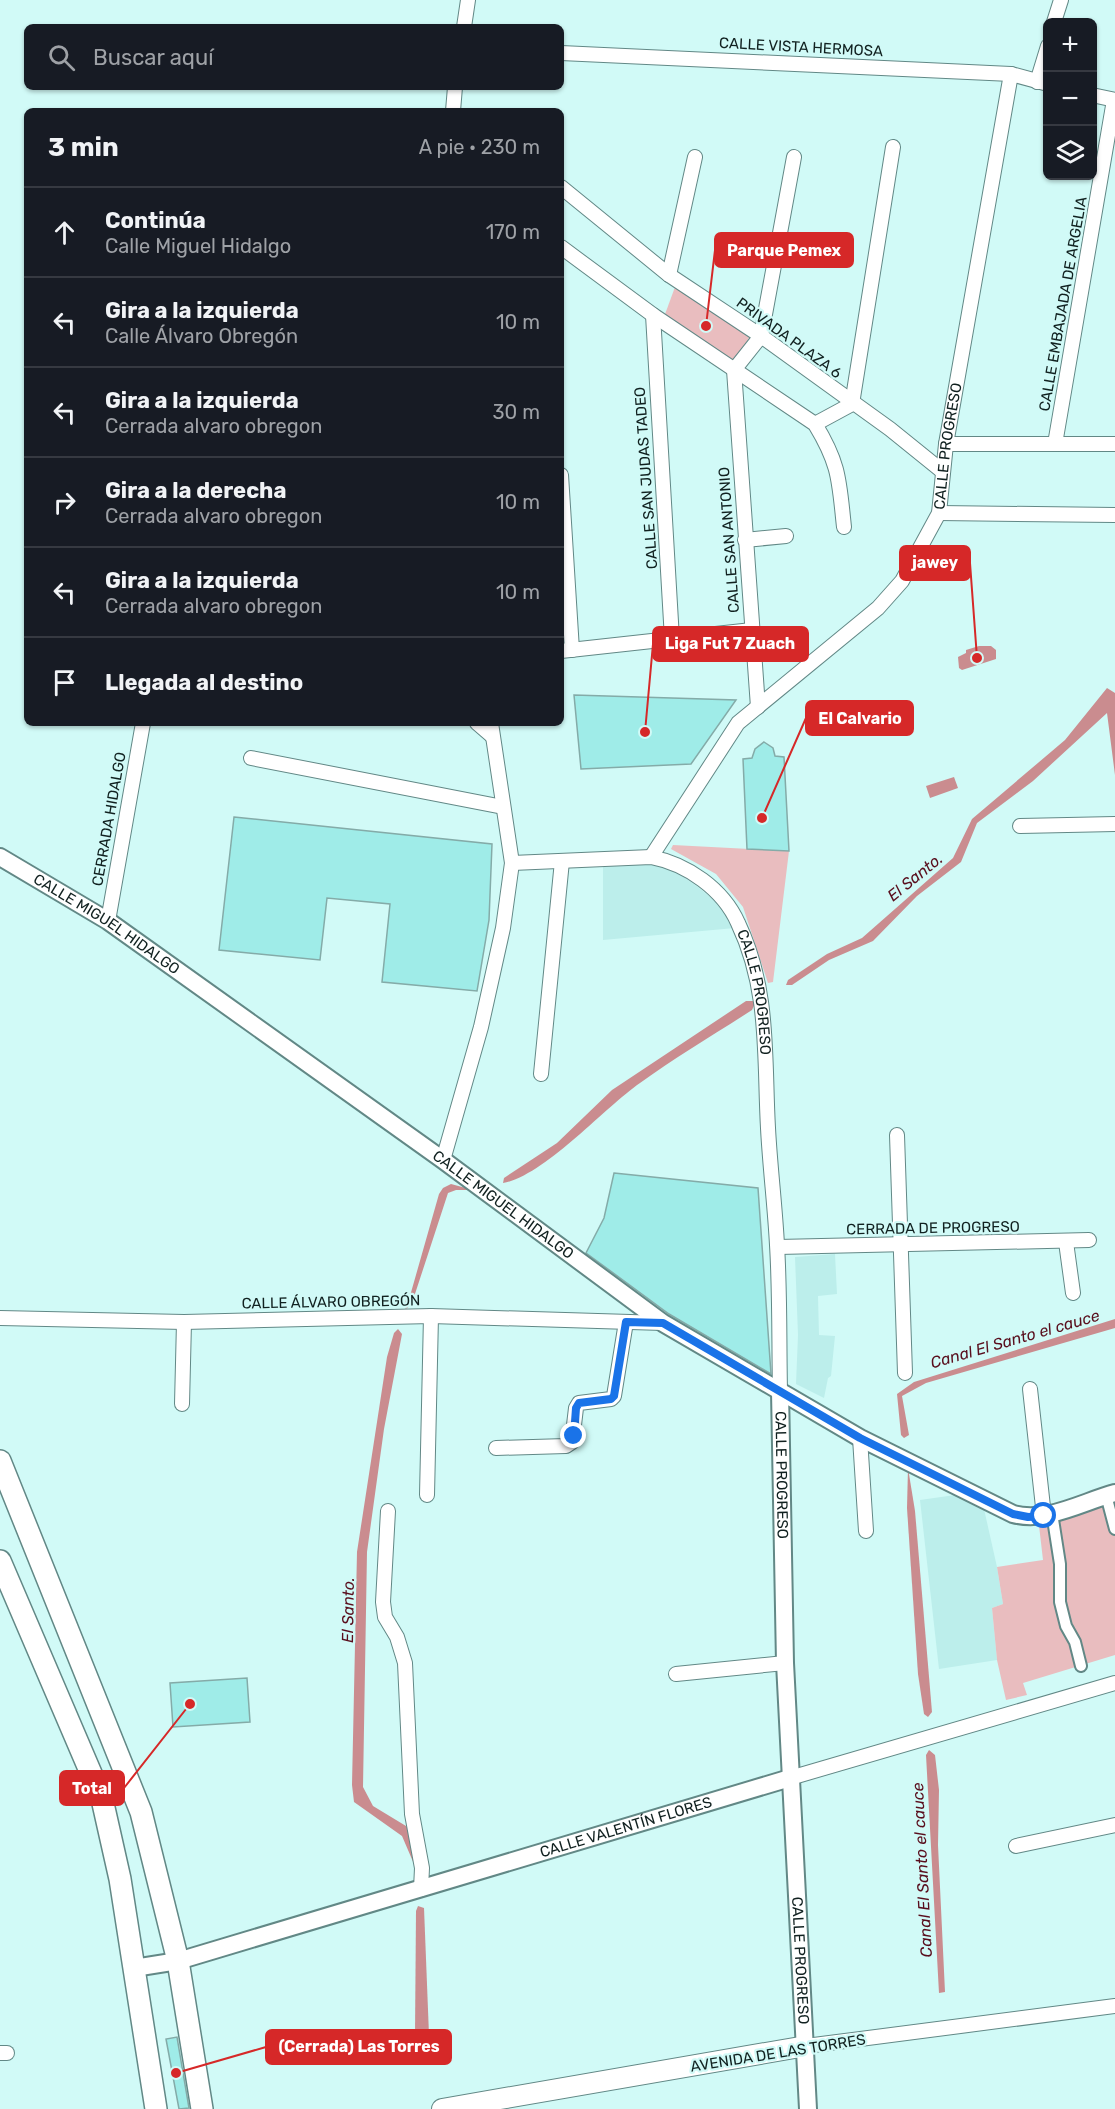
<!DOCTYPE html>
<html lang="es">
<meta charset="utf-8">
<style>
:root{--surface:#171b24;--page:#242831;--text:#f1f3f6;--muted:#9ea1a6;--line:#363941}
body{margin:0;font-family:Rubik,sans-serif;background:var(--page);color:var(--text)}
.controls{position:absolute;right:18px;top:18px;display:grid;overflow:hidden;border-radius:9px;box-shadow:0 2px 4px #0004}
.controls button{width:54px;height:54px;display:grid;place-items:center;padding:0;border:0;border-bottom:2px solid var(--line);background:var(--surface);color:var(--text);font:30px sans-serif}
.stop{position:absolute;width:18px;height:18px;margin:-14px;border:4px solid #1a73e8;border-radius:50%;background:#fff}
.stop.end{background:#1a73e8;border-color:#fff;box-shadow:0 2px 6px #0008}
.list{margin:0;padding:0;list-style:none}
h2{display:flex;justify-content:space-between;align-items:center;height:78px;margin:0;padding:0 24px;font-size:26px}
h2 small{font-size:20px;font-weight:400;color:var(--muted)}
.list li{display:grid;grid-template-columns:39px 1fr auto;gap:18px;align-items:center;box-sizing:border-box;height:90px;padding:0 24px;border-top:2px solid var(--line)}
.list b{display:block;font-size:22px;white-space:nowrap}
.list p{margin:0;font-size:20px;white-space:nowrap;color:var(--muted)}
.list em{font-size:20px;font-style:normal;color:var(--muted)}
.icon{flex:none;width:33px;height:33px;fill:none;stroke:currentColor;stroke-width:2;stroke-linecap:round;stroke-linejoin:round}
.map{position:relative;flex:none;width:1115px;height:2109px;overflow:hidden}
.search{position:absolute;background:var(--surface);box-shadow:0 2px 4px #0004;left:24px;top:24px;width:540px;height:66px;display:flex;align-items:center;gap:15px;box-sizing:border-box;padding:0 21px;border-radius:9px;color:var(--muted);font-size:22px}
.panel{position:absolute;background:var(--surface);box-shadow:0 2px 4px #0004;left:24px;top:108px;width:540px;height:618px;border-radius:9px}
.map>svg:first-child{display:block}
.built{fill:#bceeeb}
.green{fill:#e9bdbf}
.water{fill:#ca8c8f}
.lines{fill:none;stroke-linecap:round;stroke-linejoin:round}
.stream{stroke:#ca8c8f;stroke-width:5}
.building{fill:#9fece8;stroke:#84aba8;stroke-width:1.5}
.pedestrian-casing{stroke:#628886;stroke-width:14}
.minor-casing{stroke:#628886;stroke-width:16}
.tertiary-casing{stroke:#628886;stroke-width:20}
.secondary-casing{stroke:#628886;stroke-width:22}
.primary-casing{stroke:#628886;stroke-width:24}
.pedestrian{stroke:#fff;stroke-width:10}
.minor{stroke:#fff;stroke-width:14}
.tertiary{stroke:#fff;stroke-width:16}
.secondary{stroke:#fff;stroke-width:20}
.primary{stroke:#fff;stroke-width:21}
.route{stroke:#1a73e8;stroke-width:8}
.labels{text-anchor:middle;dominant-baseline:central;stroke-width:4.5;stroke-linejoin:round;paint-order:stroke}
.street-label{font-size:15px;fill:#112120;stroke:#d1faf7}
.water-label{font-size:16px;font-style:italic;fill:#590e1d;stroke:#d1faf7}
.leader{fill:none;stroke:#d62828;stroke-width:2}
.callout-dot{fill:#d62828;stroke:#d1faf7;stroke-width:2}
.callout{fill:#d62828;stroke:#d62828;stroke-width:2}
.callout-label{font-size:16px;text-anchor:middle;font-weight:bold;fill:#fff}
</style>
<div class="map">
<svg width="1115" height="2109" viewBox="0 0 1115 2109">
<rect width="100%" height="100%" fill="#d1faf7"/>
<!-- built -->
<g class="built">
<polygon points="660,861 698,887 721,906 735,928 603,940 603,867"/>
<polygon points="835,1254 837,1294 818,1296 819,1335 835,1336 831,1376 828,1378 824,1398 796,1384 798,1335 795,1257"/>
<polygon points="969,1493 982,1500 997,1567 1003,1604 992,1608 997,1660 939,1669 920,1500"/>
</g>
<!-- green -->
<g class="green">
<polygon points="675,287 750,336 734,364 664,317"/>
<polygon points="673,845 789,851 773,982 768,983 743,907 716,874 671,849"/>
<polygon points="1115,1492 1115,1655 1023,1683 1027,1695 1006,1700 997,1660 992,1608 1003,1604 997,1567 1043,1560 1038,1517"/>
</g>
<!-- water -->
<g class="water">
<polygon points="979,646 991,646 996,650 996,659 962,670 959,668 958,657 966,653 966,650"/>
<polygon points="1107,688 1115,693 1115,775 1107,713 1033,781 977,823 961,862 917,896 873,941 829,960 792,985 786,985 788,980 827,954 862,938 953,858 972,819 1065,740"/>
<polygon points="954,777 958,788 930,798 926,786"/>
<path d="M 746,1001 L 756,1001 L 752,1010 C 715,1034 676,1057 640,1083 C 604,1108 544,1176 503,1183 L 504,1178 L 557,1143 L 612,1090 Z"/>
<polygon points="451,1184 473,1190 456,1190 448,1193 413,1300 408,1303 439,1194 443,1188"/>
<polygon points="1115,1319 1115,1328 926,1383 902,1396 909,1435 904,1438 901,1435 897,1394 914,1382"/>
<polygon points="398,1329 402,1334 384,1429 367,1552 363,1787 373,1806 406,1826 411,1832 417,1871 402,1836 354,1802 352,1785 357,1552 387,1357 394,1333"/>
<polygon points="908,1468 915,1511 932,1712 928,1717 924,1714 918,1674 907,1508"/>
<polygon points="929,1750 935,1755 939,1790 938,1845 945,1992 939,1993 926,1755"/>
<polygon points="418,1906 424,1908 429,2035 420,2044 415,2035 416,1911"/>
</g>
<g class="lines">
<!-- stream -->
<polyline class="stream" points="406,1306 410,1296"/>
</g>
<!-- building -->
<g class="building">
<polygon points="574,695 736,700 691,764 581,769"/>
<polygon points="764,742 773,748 775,756 784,757 789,851 747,849 743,759 752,758 755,749"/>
<polygon points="234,817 492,844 489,920 477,991 382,982 390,904 327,898 320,960 219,950"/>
<polygon points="614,1173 758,1188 771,1374 669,1314 586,1253 604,1218"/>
<polygon points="247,1678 250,1722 173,1727 170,1683"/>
<polygon points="177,2037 189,2108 179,2109 166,2039"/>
</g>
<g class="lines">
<defs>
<g id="pedestrian">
<polyline points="1106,1495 1115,1529"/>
<polyline points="1052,1513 1060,1564 1060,1602 1066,1626 1075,1642 1081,1666"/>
</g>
<g id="minor">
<polyline points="1054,22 1061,0"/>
<polyline points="464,27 468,0"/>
<polyline points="561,53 1011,74 1048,84"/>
<polyline points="1037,82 1048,46"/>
<polyline points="1092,95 1115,100"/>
<polyline points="453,111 455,87"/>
<polyline points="561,187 669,275 761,336 890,429 942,471"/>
<path d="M 561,247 L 653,315 L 815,424 C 840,465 839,481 844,527"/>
<polyline points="669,275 695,157"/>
<polyline points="653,315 672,639"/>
<polyline points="815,424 852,404 893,147"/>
<polyline points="946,444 1115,444"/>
<polyline points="1055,444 1114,100"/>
<polyline points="561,475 572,650"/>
<polyline points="939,513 1115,515"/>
<polyline points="745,540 786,536"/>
<polyline points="561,651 752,630"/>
<polyline points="758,707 734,370 761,336 794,157"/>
<polyline points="477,723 492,736"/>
<polyline points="251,758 503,807"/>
<polyline points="1020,826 1115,824"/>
<path id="s1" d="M 651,857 L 738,723 L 878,608 L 902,581 L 939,513 L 946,444 L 1011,74"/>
<path id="s2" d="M 512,863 L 651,857 C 687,864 723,889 738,923 C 770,990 764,1057 768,1128 C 770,1167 775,1206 777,1245 C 780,1294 779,1342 780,1391"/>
<polyline points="108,921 143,723"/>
<polyline points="541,1074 562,861"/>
<polyline points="897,1135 905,1373"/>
<polyline points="443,1160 481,1027 503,928 512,863 491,723"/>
<polyline points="1066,1242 1073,1293"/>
<polyline points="778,1247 1089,1240"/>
<polyline points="0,1318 184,1322 431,1316 663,1323"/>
<polyline points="1030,1389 1044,1516"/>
<polyline points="182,1404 184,1322"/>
<polyline points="860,1438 866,1531"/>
<polyline points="496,1448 566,1446 572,1442 576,1408 579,1403 611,1399 614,1396 626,1322"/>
<polyline points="427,1495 431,1316"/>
<polyline points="388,1511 383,1602 385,1617 397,1637 405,1663 412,1814 422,1868 421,1889"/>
<polyline points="676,1674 785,1663"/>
<polyline points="790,1778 1115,1683"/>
<polyline points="1016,1846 1115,1825"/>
<polyline points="806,2046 1115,2006"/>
<polyline points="0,2053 7,2053"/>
</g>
<g id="tertiary">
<path id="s3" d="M 0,857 L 108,921 L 443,1160 L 663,1323 L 860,1438 L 1013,1514 C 1047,1523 1082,1502 1115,1493"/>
<path id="s4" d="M 780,1391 L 785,1663 L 808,2109"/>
<path id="s5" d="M 134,1968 L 178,1961 L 790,1778"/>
</g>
<polyline id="secondary" points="442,2109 806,2046"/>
<g id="primary">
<polyline points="0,1461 141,1812 178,1961 202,2109"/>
<polyline points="0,1561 102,1799 120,1879 156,2109"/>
</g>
</defs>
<!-- pedestrian casing -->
<use href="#pedestrian" class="pedestrian-casing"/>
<!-- minor casing -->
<use href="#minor" class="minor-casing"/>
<!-- tertiary casing -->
<use href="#tertiary" class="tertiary-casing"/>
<!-- secondary casing -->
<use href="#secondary" class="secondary-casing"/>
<!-- primary casing -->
<use href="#primary" class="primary-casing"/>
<!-- pedestrian -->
<use href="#pedestrian" class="pedestrian"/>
<!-- minor -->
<use href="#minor" class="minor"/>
<!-- tertiary -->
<use href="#tertiary" class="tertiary"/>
<!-- secondary -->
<use href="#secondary" class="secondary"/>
<!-- primary -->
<use href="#primary" class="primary"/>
</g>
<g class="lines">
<!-- route -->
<polyline class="route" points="574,1436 576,1408 579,1403 611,1399 614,1396 626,1322 663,1323 860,1438 1013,1514 1028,1517 1044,1516"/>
</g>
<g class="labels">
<!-- street labels -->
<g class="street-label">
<text transform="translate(801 47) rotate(3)">CALLE VISTA HERMOSA</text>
<text transform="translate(1063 304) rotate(-80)">CALLE EMBAJADA DE ARGELIA</text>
<text transform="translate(789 338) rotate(36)">PRIVADA PLAZA 6</text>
<text stroke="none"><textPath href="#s1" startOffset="522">CALLE PROGRESO</textPath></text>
<text transform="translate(646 478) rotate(-94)">CALLE SAN JUDAS TADEO</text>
<text transform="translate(729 540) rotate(-94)">CALLE SAN ANTONIO</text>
<text transform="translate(109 819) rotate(-80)">CERRADA HIDALGO</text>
<text stroke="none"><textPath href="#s3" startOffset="126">CALLE MIGUEL HIDALGO</textPath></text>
<text stroke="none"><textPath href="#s2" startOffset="324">CALLE PROGRESO</textPath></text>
<text stroke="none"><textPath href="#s3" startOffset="612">CALLE MIGUEL HIDALGO</textPath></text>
<text transform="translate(933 1228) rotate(-1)">CERRADA DE PROGRESO</text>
<text transform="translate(331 1302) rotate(-1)">CALLE ÁLVARO OBREGÓN</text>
<text stroke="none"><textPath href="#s4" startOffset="84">CALLE PROGRESO</textPath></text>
<text stroke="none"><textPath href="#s5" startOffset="512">CALLE VALENTÍN FLORES</textPath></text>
<text stroke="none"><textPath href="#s4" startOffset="570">CALLE PROGRESO</textPath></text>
<text transform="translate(778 2053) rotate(-9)">AVENIDA DE LAS TORRES</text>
</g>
<!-- water labels -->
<g class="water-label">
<text transform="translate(915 877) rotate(-39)">El Santo.</text>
<text transform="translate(1015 1339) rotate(-16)">Canal El Santo el cauce</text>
<text transform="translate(348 1610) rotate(-89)">El Santo.</text>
<text transform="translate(922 1870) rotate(-93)">Canal El Santo el cauce</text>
</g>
</g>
<!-- callouts -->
<path class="leader" d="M706 326L715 250M977 658L970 563M645 732L653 644M762 818L806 718M190 1704L124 1788M176 2073L266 2047"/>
<g class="callout-dot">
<circle cx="706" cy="326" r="6"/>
<circle cx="977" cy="658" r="6"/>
<circle cx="645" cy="732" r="6"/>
<circle cx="762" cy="818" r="6"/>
<circle cx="190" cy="1704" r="6"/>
<circle cx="176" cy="2073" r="6"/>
</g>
<g class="callout">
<rect x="715" y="233" width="138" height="34" rx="6"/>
<rect x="900" y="546" width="70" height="34" rx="6"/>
<rect x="653" y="627" width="155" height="34" rx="6"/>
<rect x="806" y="701" width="107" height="34" rx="6"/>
<rect x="60" y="1771" width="64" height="34" rx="6"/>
<rect x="266" y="2030" width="185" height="34" rx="6"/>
</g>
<g class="callout-label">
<text x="784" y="256">Parque Pemex</text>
<text x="935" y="568">jawey</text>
<text x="730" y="649">Liga Fut 7 Zuach</text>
<text x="860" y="724">El Calvario</text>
<text x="92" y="1794">Total</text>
<text x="359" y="2052">(Cerrada) Las Torres</text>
</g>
</svg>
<div class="controls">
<button>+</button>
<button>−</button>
<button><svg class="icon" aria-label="layers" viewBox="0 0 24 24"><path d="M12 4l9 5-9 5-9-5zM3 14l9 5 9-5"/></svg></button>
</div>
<div class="stop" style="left:1044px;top:1516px"></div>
<div class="stop end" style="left:574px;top:1436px"></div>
<div class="search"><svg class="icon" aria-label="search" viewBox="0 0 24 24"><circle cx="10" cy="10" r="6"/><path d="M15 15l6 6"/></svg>Buscar aquí</div>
<section class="panel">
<h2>3 min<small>A pie · 230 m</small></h2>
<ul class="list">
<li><svg class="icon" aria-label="ahead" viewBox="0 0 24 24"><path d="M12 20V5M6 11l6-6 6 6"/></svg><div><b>Continúa</b><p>Calle Miguel Hidalgo</p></div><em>170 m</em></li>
<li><svg class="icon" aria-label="left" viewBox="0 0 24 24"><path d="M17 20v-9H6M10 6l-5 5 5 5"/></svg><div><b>Gira a la izquierda</b><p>Calle Álvaro Obregón</p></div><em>10 m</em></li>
<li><svg class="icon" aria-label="left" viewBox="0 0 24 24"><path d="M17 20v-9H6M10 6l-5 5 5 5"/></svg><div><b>Gira a la izquierda</b><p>Cerrada alvaro obregon</p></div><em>30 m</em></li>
<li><svg class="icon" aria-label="right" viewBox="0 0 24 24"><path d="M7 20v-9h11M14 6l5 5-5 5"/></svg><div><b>Gira a la derecha</b><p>Cerrada alvaro obregon</p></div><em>10 m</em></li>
<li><svg class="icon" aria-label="left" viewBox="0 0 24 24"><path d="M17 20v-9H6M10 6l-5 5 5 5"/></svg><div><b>Gira a la izquierda</b><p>Cerrada alvaro obregon</p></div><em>10 m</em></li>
<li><svg class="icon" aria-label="arrive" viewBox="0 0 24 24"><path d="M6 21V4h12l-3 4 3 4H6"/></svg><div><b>Llegada al destino</b></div></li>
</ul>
</section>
</div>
